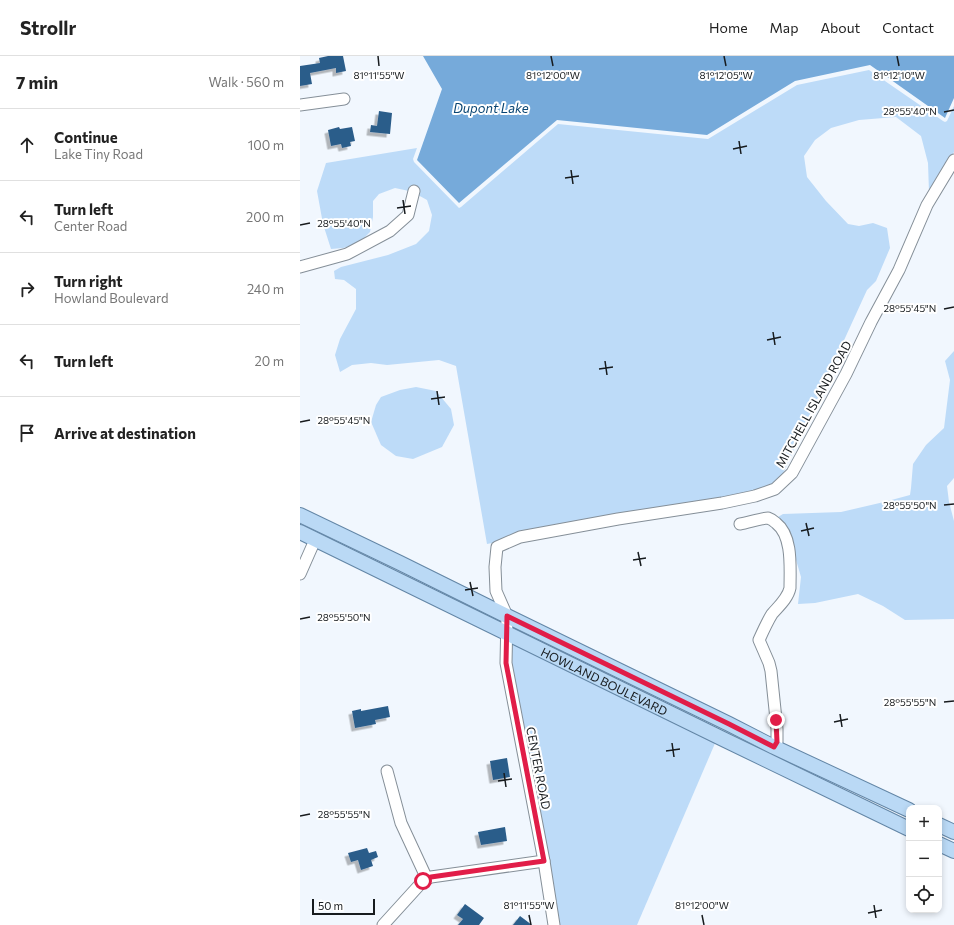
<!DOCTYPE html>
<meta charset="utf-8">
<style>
:root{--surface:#fff;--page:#f6f6f6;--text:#222;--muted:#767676;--line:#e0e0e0}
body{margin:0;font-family:Commissioner,sans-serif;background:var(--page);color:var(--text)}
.controls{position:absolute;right:12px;bottom:12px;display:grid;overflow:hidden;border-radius:8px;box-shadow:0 2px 6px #0003}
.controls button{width:36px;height:36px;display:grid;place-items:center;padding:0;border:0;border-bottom:1px solid var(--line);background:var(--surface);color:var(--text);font:20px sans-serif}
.scale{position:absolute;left:12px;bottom:10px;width:63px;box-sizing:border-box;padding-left:4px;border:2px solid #171b1e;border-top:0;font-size:11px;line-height:14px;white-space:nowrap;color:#171b1e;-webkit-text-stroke:3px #fff;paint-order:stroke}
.stop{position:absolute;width:12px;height:12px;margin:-9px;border:3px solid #e11d48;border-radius:50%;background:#fff}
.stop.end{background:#e11d48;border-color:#fff;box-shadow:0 1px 4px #0008}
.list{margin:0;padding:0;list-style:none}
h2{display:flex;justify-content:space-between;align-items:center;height:52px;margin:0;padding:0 16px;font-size:17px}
h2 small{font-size:13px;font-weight:400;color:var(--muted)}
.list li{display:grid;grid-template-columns:26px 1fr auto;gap:12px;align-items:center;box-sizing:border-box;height:72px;padding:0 16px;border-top:1px solid var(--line)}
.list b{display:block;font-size:15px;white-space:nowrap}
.list p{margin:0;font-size:13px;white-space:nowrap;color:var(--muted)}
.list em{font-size:13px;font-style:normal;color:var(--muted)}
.icon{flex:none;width:22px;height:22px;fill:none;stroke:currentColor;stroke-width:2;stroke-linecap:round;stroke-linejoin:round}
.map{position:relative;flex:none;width:654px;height:869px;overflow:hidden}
header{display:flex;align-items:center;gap:24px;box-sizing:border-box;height:56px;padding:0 20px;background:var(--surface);border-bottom:1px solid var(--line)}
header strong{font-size:19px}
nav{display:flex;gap:22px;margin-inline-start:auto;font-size:14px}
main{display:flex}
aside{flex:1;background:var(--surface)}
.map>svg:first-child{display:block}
.green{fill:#bddbf8}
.water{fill:#76aada}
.building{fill:#2c5d8a;filter:url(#shadow)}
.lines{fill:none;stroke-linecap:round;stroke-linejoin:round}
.minor-casing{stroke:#858f98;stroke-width:13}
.major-casing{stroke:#6386a6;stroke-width:16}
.minor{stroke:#fff;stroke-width:11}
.major{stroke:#bad9f5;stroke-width:14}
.route{stroke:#e11d48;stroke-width:5}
.ticks{fill:none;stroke:#171b1e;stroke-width:1.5}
.labels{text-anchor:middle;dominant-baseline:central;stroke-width:4;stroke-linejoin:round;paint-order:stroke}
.street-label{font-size:12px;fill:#171b1e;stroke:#fff}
.water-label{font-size:13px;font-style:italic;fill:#094573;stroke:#fff}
.ticks-label{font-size:10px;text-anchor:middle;fill:#171b1e;stroke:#fff;stroke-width:4;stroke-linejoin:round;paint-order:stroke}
</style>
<header>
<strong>Strollr</strong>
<nav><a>Home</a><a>Map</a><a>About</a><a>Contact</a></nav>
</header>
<main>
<aside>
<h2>7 min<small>Walk · 560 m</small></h2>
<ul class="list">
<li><svg class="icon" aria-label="ahead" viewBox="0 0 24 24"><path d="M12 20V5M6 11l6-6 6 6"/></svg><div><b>Continue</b><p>Lake Tiny Road</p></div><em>100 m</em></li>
<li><svg class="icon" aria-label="left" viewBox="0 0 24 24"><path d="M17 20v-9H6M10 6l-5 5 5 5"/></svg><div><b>Turn left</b><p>Center Road</p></div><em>200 m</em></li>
<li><svg class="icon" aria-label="right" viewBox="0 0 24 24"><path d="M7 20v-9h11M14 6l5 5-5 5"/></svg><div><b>Turn right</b><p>Howland Boulevard</p></div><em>240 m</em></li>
<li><svg class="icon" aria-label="left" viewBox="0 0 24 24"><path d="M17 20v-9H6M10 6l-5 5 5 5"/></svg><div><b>Turn left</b></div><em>20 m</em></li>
<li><svg class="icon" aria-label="arrive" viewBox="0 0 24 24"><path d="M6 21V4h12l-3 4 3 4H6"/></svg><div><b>Arrive at destination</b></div></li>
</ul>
</aside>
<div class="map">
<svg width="654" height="869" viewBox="0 0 654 869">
<defs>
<filter id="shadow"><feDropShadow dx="-3.5" dy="3.5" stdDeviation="0" flood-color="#0004"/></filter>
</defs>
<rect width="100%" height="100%" fill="#f1f7fe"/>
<!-- green -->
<g class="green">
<polygon points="569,14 643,65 645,66 647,65 654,50 654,96 629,136 628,107 621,80 596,61 559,64 531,72 515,84 504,100 507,121 526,145 548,168 559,170 573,167 587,172 590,192 576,225 567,234 481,422 473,429 454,435 187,488 156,310 139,304 87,309 71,307 52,309 40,316 35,299 40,283 56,253 56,233 44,224 35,223 34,215 41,211 88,199 116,188 129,175 132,159 127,144 118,139 119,132 111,129 109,135 95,132 79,138 73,145 73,161 70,176 62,184 53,189 43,192 31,193 23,168 17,135 26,107 117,92 113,103 114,106 159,152 161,151 258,68 408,83 497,29"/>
<polygon points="654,295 654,422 647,430 649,446 654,465 654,563 605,564 583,550 558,538 515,547 498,548 501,521 487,473 478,461 483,458 541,456 584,446 610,439 611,432 613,408 626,389 644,372 650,324 645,305"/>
<polygon points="116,331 136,335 151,353 154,369 142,391 113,403 96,400 81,389 71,366 76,349 81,341 100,334"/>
<polygon points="210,585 416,685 337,869 258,869 210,606"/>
</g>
<!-- water -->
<polygon class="water" points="123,0 654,0 654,42 645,62 570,9 495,25 407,79 257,64 159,147 117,104 142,33"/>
<!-- building -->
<g class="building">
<polygon points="28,0 43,0 46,15 36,17 36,12 10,17 12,28 0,30 0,10 20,7 19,2"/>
<polygon points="79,55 92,57 90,78 70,76 71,69 77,70"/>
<polygon points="39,71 40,73 52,71 55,85 50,86 51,90 42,92 41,88 31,90 28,74"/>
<polygon points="88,650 90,661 75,664 76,668 55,672 52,655 61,653 61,655"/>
<polygon points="207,702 210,721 193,724 190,705"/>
<polygon points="205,771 207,785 181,789 178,776"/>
<polygon points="67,792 69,797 76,795 78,801 71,804 73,810 61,814 58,804 51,806 48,797"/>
<polygon points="165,848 184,862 179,869 158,869 163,863 157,859"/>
<polygon points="220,860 232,869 213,869"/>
</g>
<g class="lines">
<defs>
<g id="minor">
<polyline points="0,49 44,43"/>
<polyline points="0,211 47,198 90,175 108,159 114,135"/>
<path d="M 440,468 C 447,467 462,462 468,462 C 471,463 474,465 476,467 C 493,480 490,512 490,532 C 488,542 479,550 472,558 C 467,566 463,575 459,584 L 469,607 L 471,615 L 477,673 L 477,686 L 474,691"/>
<polyline points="0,518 15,484"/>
<polyline points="87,715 101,767 127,823"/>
<polyline points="83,869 123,825 131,821 244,805"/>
<polyline points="254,869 244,805 206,607 207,560 196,535 195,511 197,491 220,481 318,463 422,447 455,440 475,433 492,417 546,318 571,266 599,214 627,149 654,104"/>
</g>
<g id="major">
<polyline points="0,459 100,507 207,560 429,668 474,691 609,754"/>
<path id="s1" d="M 0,476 C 142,545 283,615 425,684 C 486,714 548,743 609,773"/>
<polyline points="639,769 654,776"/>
<polyline points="639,788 654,795"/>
</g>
</defs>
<!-- minor casing -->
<use href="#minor" class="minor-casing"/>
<!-- major casing -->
<use href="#major" class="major-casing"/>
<!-- minor -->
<use href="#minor" class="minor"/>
<!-- major -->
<use href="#major" class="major"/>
</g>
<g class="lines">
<!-- route -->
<polyline class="route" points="123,825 131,821 244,805 206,607 207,560 429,668 474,691 477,686 476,664"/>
</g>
<!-- ticks -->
<path class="ticks" d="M 78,0 L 79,10M 251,0 L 253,10M 424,0 L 426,10M 597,0 L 599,10M 644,56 L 654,54M 439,85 L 441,98M 433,93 L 447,90M 271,114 L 273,128M 265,122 L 279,120M 103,144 L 105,158M 97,152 L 111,150M 0,169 L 10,167M 644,253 L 654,251M 473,276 L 475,289M 467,284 L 481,281M 305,305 L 307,319M 299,313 L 313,311M 137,335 L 139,349M 131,343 L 145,341M 0,366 L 10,364M 644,449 L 654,448M 506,467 L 509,480M 501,475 L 514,472M 338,496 L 341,510M 333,504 L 346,502M 170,526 L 173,540M 165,534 L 178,532M 0,563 L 10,561M 644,646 L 654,645M 540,658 L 542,671M 534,666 L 548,663M 372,687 L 374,701M 366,695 L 380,693M 204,717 L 206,731M 198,725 L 212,723M 0,760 L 10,758M 574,849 L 576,862M 568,857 L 582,854M 229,859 L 231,869M 402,859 L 404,869"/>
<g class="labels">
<!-- street labels -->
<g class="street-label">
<text transform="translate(513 348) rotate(-61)">MITCHELL ISLAND ROAD</text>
<text stroke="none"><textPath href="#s1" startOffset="339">HOWLAND BOULEVARD</textPath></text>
<text transform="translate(239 712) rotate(79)">CENTER ROAD</text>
</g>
<!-- water labels -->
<g class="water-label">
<text x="191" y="52">Dupont Lake</text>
</g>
</g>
<g class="ticks-label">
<text x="599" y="23">81°12'10"W</text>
<text x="79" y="23">81°11'55"W</text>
<text x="253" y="23">81°12'00"W</text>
<text x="426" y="23">81°12'05"W</text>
<text x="610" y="59">28°55'40"N</text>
<text x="44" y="171">28°55'40"N</text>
<text x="610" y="256">28°55'45"N</text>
<text x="44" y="368">28°55'45"N</text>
<text x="610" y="453">28°55'50"N</text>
<text x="44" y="565">28°55'50"N</text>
<text x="610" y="650">28°55'55"N</text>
<text x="44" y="762">28°55'55"N</text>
<text x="229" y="853">81°11'55"W</text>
<text x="402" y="853">81°12'00"W</text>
</g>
</svg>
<div class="controls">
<button>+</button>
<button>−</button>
<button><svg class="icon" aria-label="locate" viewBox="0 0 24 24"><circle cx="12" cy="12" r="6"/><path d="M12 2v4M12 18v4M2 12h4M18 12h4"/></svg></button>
</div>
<div class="scale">50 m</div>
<div class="stop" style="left:123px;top:825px"></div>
<div class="stop end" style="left:476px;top:664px"></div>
</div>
</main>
